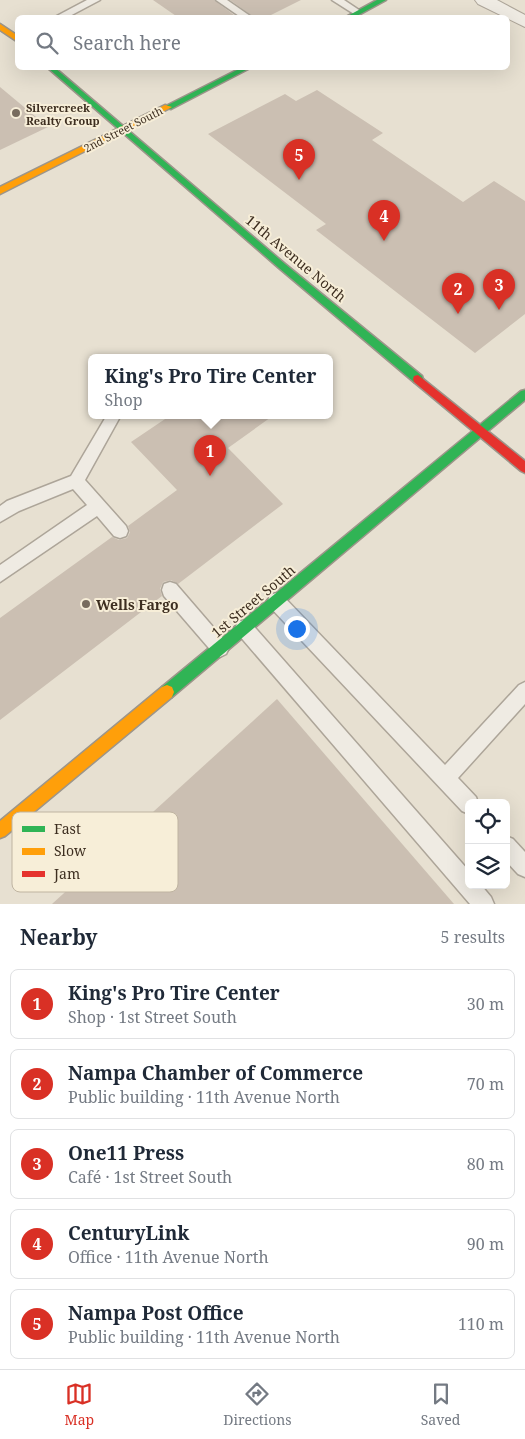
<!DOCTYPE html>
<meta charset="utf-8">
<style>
:root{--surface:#fff;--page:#f6f6f7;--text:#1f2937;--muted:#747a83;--line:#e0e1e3;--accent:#d93025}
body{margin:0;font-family:"Noto Serif",serif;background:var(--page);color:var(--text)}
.controls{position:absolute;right:15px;bottom:15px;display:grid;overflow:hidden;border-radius:8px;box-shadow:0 5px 20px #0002}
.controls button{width:45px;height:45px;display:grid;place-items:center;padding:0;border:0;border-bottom:1px solid var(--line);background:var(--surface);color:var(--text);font:25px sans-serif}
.you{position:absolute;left:296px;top:628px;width:18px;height:18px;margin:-12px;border:4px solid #fff;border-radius:50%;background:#1a73e8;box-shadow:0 0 0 8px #1a73e833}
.badge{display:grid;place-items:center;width:32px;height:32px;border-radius:50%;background:var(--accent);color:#fff;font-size:16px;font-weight:700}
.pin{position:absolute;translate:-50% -41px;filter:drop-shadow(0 1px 2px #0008)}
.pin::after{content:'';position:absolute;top:26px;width:18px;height:15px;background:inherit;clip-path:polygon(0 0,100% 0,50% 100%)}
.popup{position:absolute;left:88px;top:354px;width:245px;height:65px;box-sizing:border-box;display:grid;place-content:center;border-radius:8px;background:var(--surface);filter:drop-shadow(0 1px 4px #0005);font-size:16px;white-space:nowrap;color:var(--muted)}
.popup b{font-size:19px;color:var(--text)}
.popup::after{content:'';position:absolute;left:50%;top:100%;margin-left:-10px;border:10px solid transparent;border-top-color:var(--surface)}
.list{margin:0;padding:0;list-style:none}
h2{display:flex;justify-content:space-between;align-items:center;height:65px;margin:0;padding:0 20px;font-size:21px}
h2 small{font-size:16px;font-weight:400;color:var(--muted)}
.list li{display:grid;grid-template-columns:32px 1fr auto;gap:15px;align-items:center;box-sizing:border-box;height:70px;margin:0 10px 10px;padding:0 10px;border:1px solid var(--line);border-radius:8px}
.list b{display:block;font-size:19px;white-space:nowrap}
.list p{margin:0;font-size:16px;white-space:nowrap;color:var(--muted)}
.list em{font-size:16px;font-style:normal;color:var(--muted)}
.icon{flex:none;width:28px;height:28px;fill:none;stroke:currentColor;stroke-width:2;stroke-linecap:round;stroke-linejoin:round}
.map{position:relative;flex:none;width:525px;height:904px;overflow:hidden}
.search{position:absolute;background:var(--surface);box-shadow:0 5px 20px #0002;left:15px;right:15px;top:15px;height:55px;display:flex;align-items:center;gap:12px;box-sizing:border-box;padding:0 18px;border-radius:8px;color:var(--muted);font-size:19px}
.sheet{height:465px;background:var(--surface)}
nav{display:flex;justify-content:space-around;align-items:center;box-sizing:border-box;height:70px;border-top:1px solid var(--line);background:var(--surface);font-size:14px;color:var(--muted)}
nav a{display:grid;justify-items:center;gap:2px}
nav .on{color:var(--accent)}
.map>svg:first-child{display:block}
.building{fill:#cbbfb2}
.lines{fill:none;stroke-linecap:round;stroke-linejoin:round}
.lane-casing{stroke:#ada599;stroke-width:3}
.street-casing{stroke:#ada599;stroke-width:2}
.fast-casing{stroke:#9c958a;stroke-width:3}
.slow-casing{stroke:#9c958a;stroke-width:3}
.jam-casing{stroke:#9c958a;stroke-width:3}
.lane{fill:#efebe3;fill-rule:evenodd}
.street{fill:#efebe3;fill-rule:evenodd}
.fast{fill:#30b455;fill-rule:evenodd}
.slow{fill:#ff9f0a;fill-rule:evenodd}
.jam{fill:#e5322d;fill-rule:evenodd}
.poi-dot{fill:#786c5e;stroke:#f7eed8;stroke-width:2}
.labels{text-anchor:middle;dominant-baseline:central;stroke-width:4;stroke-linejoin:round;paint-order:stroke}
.far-poi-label{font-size:11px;font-weight:bold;fill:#3d2e20;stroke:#f7eed8;text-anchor:start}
.far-street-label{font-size:11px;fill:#3d2e20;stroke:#f7eed8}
.street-label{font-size:14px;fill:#3d2e20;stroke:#f7eed8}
.poi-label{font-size:14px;font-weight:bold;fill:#3d2e20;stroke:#f7eed8;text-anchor:start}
.key{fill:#f7eed8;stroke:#bfb4a1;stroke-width:1}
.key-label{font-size:14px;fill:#3d2e20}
</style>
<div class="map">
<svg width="525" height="904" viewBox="0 0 525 904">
<rect width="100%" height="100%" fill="#e7e0d1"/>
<!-- building -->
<g class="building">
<polygon points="153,0 214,0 238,18 179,18"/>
<polygon points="230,0 301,0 265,18 255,18"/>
<polygon points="0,87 48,127 0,150"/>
<polygon points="317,90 383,133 372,140 463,202 494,181 525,201 525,314 475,353 316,230 326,224 208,134 285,94 296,101"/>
<polygon points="171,415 274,415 228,448 283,504 178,584 171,580 163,582 160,589 162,596 0,720 0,618 112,537 119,540 127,538 130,532 128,526 177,490 131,442"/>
<polygon points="277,699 454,904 52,904"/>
</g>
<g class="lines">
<defs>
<g id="lane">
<polygon points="87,0 100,0 66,18 53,18"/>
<polygon points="216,0 227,0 253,18 242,18"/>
<polygon points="332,0 344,0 362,12 357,15 354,14"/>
<polygon points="107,415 121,415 85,480 126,526 128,531 126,536 120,538 114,536 97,516 0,582 0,565 87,505 73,489 19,511 0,522 0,506 7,501 71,476"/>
<polygon points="170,582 176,584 226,642 229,648 226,654 220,657 214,654 164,596 162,590 164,584"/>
<polygon points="276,593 282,595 445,765 519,685 525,682 525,704 458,778 476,797 478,803 469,803 469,814 462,811 270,607 268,601 270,595"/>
<polygon points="244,620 250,622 469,871 469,885 481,885 491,897 494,904 470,904 238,634 235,628 238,622"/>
<polygon points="506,836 513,839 525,852 525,877 518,874 506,861"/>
</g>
<polygon id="street" points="475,0 497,0 525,15 525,27 478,4"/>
<g id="fast">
<polygon points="377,0 386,0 353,18 344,18"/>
<polygon points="48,68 55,68 285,264 422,376 423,379 422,382 414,382 279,268"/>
<polygon points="241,68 250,68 171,109 164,107"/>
<polygon points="525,390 525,400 172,697 167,699 162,697 160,692 162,687 521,391"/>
</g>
<g id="slow">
<polygon points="0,24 18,36 18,42 0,30"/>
<polygon points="165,105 172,107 0,194 0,187"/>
<polygon points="167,685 172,687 174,692 172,697 5,836 0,838 0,821 162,687"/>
</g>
<polygon id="jam" points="418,375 525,461 525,473 521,471 414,382 413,379 414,376"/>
</defs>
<!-- lane casing -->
<use href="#lane" class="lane-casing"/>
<!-- street casing -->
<use href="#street" class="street-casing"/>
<!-- fast casing -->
<use href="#fast" class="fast-casing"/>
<!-- slow casing -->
<use href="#slow" class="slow-casing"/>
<!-- jam casing -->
<use href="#jam" class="jam-casing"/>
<!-- lane -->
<use href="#lane" class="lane"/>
<!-- street -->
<use href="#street" class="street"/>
<!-- fast -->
<use href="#fast" class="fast"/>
<!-- slow -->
<use href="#slow" class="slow"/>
<!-- jam -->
<use href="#jam" class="jam"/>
</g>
<!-- markers -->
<g class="poi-dot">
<circle cx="16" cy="113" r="5"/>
<circle cx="86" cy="604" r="5"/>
</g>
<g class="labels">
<!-- far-poi labels -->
<g class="far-poi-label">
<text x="26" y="107">Silvercreek<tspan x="26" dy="13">Realty Group</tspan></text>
</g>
<!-- far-street labels -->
<g class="far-street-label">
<text transform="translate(123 129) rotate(-27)">2nd Street South</text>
</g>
<!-- street labels -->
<g class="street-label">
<text transform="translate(296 258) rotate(40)">11th Avenue North</text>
<text transform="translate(253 601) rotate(-40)">1st Street South</text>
</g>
<!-- poi labels -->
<g class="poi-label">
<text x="96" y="604">Wells Fargo</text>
</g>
</g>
<!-- legend -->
<rect x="12" y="812" width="166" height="80" rx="8" class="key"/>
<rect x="22" y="826" width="23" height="6" fill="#30b455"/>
<rect x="22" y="848" width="23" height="7" fill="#ff9f0a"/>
<rect x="22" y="871" width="23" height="6" fill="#e5322d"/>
<g class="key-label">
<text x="54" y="834">Fast</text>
<text x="54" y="856">Slow</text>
<text x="54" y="879">Jam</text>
</g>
</svg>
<div class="controls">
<button><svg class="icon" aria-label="locate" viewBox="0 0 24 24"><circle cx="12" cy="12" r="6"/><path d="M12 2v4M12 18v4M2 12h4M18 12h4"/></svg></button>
<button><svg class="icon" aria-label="layers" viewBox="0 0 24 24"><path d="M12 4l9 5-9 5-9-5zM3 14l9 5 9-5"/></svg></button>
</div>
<div class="you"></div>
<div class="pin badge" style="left:210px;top:476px">1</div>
<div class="popup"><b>King's Pro Tire Center</b>Shop</div>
<div class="pin badge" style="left:458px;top:314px">2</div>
<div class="pin badge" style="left:499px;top:310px">3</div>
<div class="pin badge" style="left:384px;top:241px">4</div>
<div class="pin badge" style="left:299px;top:180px">5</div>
<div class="search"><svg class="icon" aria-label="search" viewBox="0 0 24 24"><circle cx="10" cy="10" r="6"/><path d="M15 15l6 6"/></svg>Search here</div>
</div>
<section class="sheet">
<h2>Nearby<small>5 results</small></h2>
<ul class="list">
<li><span class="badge">1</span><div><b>King's Pro Tire Center</b><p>Shop · 1st Street South</p></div><em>30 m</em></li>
<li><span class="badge">2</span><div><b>Nampa Chamber of Commerce</b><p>Public building · 11th Avenue North</p></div><em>70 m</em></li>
<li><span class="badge">3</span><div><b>One11 Press</b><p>Café · 1st Street South</p></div><em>80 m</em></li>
<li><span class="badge">4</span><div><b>CenturyLink</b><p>Office · 11th Avenue North</p></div><em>90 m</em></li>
<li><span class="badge">5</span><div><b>Nampa Post Office</b><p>Public building · 11th Avenue North</p></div><em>110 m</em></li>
</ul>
</section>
<nav>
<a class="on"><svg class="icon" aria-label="map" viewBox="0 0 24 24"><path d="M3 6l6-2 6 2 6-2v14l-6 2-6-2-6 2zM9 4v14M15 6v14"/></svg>Map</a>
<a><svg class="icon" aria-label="directions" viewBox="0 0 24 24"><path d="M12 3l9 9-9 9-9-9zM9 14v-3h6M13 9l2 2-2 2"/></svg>Directions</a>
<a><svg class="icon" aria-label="saved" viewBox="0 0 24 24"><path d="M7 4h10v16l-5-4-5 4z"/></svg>Saved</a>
</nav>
